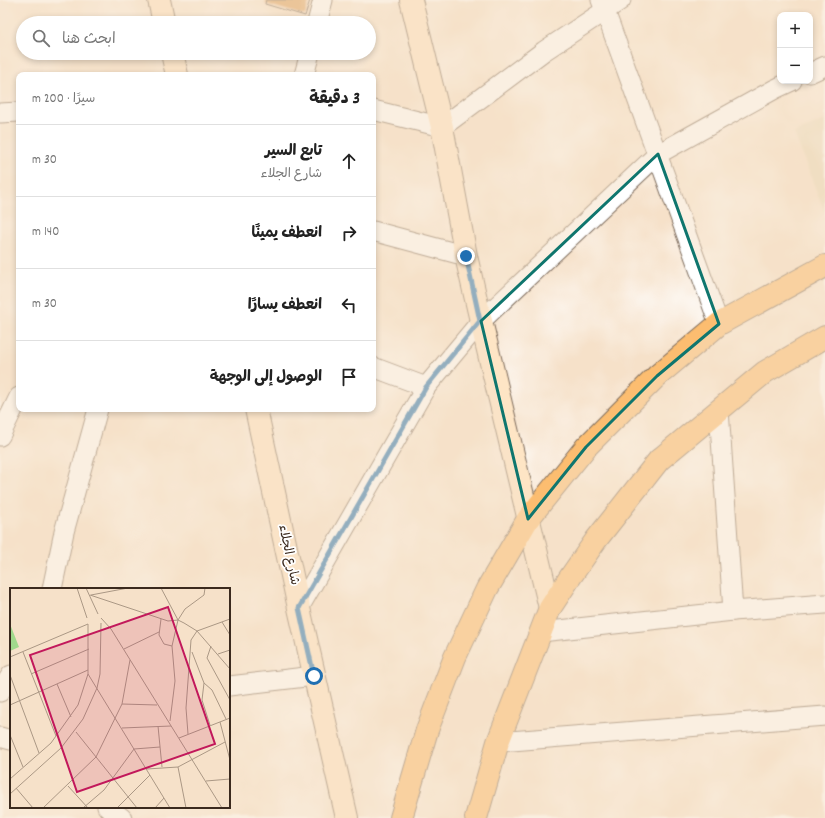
<!DOCTYPE html>
<html lang="ar">
<meta charset="utf-8">
<style>
:root{--surface:#fff;--page:#f2f2f2;--text:#222;--muted:#767676;--line:#e0e0e0}
body{margin:0;font-family:Dekko,"Playpen Sans Arabic",sans-serif;background:var(--page);color:var(--text);direction:rtl}
.controls{position:absolute;right:12px;top:12px;display:grid;overflow:hidden;border-radius:8px;box-shadow:0 2px 6px #0003}
.controls button{width:36px;height:36px;display:grid;place-items:center;padding:0;border:0;border-bottom:1px solid var(--line);background:var(--surface);color:var(--text);font:20px sans-serif}
.stop{position:absolute;width:12px;height:12px;margin:-9px;border:3px solid #1f6fb2;border-radius:50%;background:#fff}
.stop.end{background:#1f6fb2;border-color:#fff;box-shadow:0 1px 4px #0008}
.list{margin:0;padding:0;list-style:none}
h2{display:flex;justify-content:space-between;align-items:center;height:52px;margin:0;padding:0 16px;font-size:17px}
h2 small{font-size:13px;font-weight:400;color:var(--muted)}
.list li{display:grid;grid-template-columns:26px 1fr auto;gap:12px;align-items:center;box-sizing:border-box;height:72px;padding:0 16px;border-top:1px solid var(--line)}
.list b{display:block;font-size:15px;white-space:nowrap}
.list p{margin:0;font-size:13px;white-space:nowrap;color:var(--muted)}
.list em{font-size:13px;font-style:normal;color:var(--muted)}
.icon{flex:none;width:22px;height:22px;fill:none;stroke:currentColor;stroke-width:2;stroke-linecap:round;stroke-linejoin:round}
.map{position:relative;flex:none;width:825px;height:818px;overflow:hidden;direction:ltr}
.search{position:absolute;background:var(--surface);box-shadow:0 2px 6px #0003;left:16px;top:16px;width:360px;height:44px;display:flex;align-items:center;gap:10px;box-sizing:border-box;padding:0 14px;border-radius:22px;color:var(--muted);font-size:15px}
.panel{position:absolute;background:var(--surface);box-shadow:0 2px 6px #0003;left:16px;top:72px;width:360px;height:340px;border-radius:8px;direction:rtl}
.map>svg:first-child{display:block}
.built{fill:#e9d9ba}
.building{fill:#dea360}
.lines{fill:none;stroke-linecap:round;stroke-linejoin:round}
.minor-casing{stroke:#7c6a5a;stroke-width:21}
.secondary-casing{stroke:#7c6a5a;stroke-width:24}
.primary-casing{stroke:#7c6a5a;stroke-width:24}
.minor{stroke:#fff;stroke-width:19}
.secondary{stroke:#fee5c5;stroke-width:22}
.primary{stroke:#fcbd6f;stroke-width:22}
.route{stroke:#1f6fb2;stroke-width:5}
.marked{fill:none;stroke:#0f766e;stroke-width:3;stroke-linejoin:round}
.labels{text-anchor:middle;dominant-baseline:central;stroke-width:3.5;stroke-linejoin:round;paint-order:stroke}
.street-label{font-size:13px;fill:#3b2a1e;stroke:#fff}
.inset-road{fill:none;stroke:#ab9885;stroke-width:1}
.view{fill:#c2185b;fill-opacity:0.15;stroke:#c2185b;stroke-width:2}
.inset-edge{fill:none;stroke:#3b2a1e;stroke-width:2}
</style>
<div class="map">
<svg width="825" height="818" viewBox="0 0 825 818">
<rect width="100%" height="100%" fill="#fff"/>
<filter id="ink" filterUnits="userSpaceOnUse"><feTurbulence type="fractalNoise" baseFrequency=".025" numOctaves="2"/><feDisplacementMap in="SourceGraphic" scale="8" xChannelSelector="R" yChannelSelector="G"/><feConvolveMatrix kernelMatrix="1 2 1 2 8 2 1 2 1" color-interpolation-filters="sRGB"/></filter>
<filter id="wash" filterUnits="userSpaceOnUse"><feTurbulence type="fractalNoise" baseFrequency=".012" numOctaves="4" result="noise"/><feDisplacementMap in="SourceGraphic" scale="16" xChannelSelector="R" yChannelSelector="G"/><feGaussianBlur stdDeviation="0.9" result="paint"/><feColorMatrix in="noise" values="0 0 0 0 0 0 0 0 0 0 0 0 0 0 0 0 0 1.4 0 .05"/><feComposite in="paint" operator="in"/></filter>
<g filter="url(#wash)">
<rect width="100%" height="100%" fill="#f6e1c9"/>
<!-- built -->
<polygon class="built" points="825,120 825,213 794,133"/>
<g id="blocks">
<!-- building -->
<polygon class="building" points="266,0 310,0 305,16 265,4"/>
</g>
</g>
<g filter="url(#ink)">
<use href="#blocks" fill-opacity="0" stroke="#7c6a5a" stroke-width="1"/>
<g class="lines">
<defs>
<g id="minor">
<polyline points="601,0 719,324"/>
<polyline points="317,23 323,0"/>
<polyline points="810,73 825,66"/>
<polyline points="304,75 310,53"/>
<polyline points="373,110 442,127 544,51 621,0"/>
<polyline points="0,113 19,112"/>
<polyline points="373,231 466,256"/>
<polyline points="373,367 426,387"/>
<polyline points="719,410 733,611"/>
<polyline points="0,436 19,397"/>
<polyline points="52,589 64,532 98,409"/>
<polyline points="299,608 426,387 481,321 658,154 775,89 792,81"/>
<polyline points="541,632 733,611 825,604"/>
<polyline points="229,686 314,676"/>
<polyline points="0,692 11,675"/>
<polyline points="0,737 11,740"/>
<polyline points="498,742 825,716"/>
<polyline points="107,807 122,818"/>
</g>
<g id="secondary">
<polyline points="159,0 164,23"/>
<polyline points="411,0 442,127 466,256 481,321 550,608"/>
<polyline points="172,53 177,75"/>
<polyline points="256,409 299,608 347,818"/>
</g>
<g id="primary">
<polyline points="401,818 427,730 455,657 487,589 528,519 586,447 657,376 719,324 825,266"/>
<polyline points="476,818 498,742 550,608 571,576 596,540 659,460 765,372 825,337"/>
</g>
</defs>
<!-- minor casing -->
<use href="#minor" class="minor-casing"/>
<!-- secondary casing -->
<use href="#secondary" class="secondary-casing"/>
<!-- primary casing -->
<use href="#primary" class="primary-casing"/>
<!-- minor -->
<use href="#minor" class="minor"/>
<!-- secondary -->
<use href="#secondary" class="secondary"/>
<!-- primary -->
<use href="#primary" class="primary"/>
</g>
</g>
<g class="lines" filter="url(#ink)">
<!-- route -->
<polyline class="route" points="314,676 299,608 426,387 480,321 466,256"/>
</g>
<!-- marked area -->
<path d="M0 0H825V818H0ZM 658,154 L 719,324 L 657,376 L 586,447 L 528,519 L 481,321 Z" fill="#f6e1c9" fill-opacity=".55" fill-rule="evenodd"/>
<path class="marked" d="M 658,154 L 719,324 L 657,376 L 586,447 L 528,519 L 481,321 Z"/>
<g class="labels">
<!-- street labels -->
<g class="street-label">
<text transform="translate(288 555) rotate(78)">شارع الجلاء</text>
</g>
</g>
<!-- overview -->
<g transform="translate(10 588)">
<rect width="220" height="220" fill="#f6e1c9"/>
<path d="M 0,36 L 9,59 L 0,63 Z" fill="#a1d98c"/>
<path class="inset-road" d="M 67,0 L 77,30M 76,0 L 88,26M 151,0 L 168,32 L 162,58 L 165,93 L 160,133M 80,7 L 158,33 L 168,32 L 174,35 L 187,43 L 220,81M 81,7 L 118,0M 91,30 L 101,41 L 212,220M 151,31 L 149,47 L 154,56 L 162,58M 168,32 L 175,21 L 194,7 L 195,0M 212,34 L 220,47M 201,58 L 197,70 L 220,112M 114,61 L 149,44M 13,64 L 46,148M 182,64 L 194,95 L 202,102 L 216,131M 208,66 L 220,62M 0,69 L 78,36M 21,86 L 79,61M 78,86 L 160,220M 0,87 L 29,165M 194,95 L 192,112 L 200,137M 47,96 L 61,129M 112,116 L 147,117M 0,117 L 78,82M 210,134 L 220,172M 148,138 L 152,179M 112,140 L 161,138M 66,144 L 127,220M 178,146 L 176,120 L 181,52 L 187,43 L 220,31M 0,147 L 13,179M 169,150 L 220,130M 168,179 L 176,220M 137,181 L 168,179 L 215,154M 0,191 L 41,155 L 68,117 L 78,86 L 78,36M 196,193 L 220,191M 58,198 L 78,220M 6,200 L 23,220M 0,206 L 51,160 L 73,131 L 87,100 L 90,86 L 91,35M 33,220 L 86,169 L 112,116 L 120,72M 73,220 L 94,202 L 124,161 L 150,159M 107,220 L 140,187M 145,220 L 154,210"/>
<path class="view" d="M 158,19 L 205,156 L 67,204 L 20,67 Z"/>
<rect width="220" height="220" class="inset-edge"/>
</g>
</svg>
<div class="controls">
<button>+</button>
<button>−</button>
</div>
<div class="stop" style="left:314px;top:676px"></div>
<div class="stop end" style="left:466px;top:256px"></div>
<div class="search"><svg class="icon" aria-label="search" viewBox="0 0 24 24"><circle cx="10" cy="10" r="6"/><path d="M15 15l6 6"/></svg>ابحث هنا</div>
<section class="panel">
<h2>3 دقيقة<small>سيرًا · 200 m</small></h2>
<ul class="list">
<li><svg class="icon" aria-label="ahead" viewBox="0 0 24 24"><path d="M12 20V5M6 11l6-6 6 6"/></svg><div><b>تابع السير</b><p>شارع الجلاء</p></div><em>30 m</em></li>
<li><svg class="icon" aria-label="right" viewBox="0 0 24 24"><path d="M7 20v-9h11M14 6l5 5-5 5"/></svg><div><b>انعطف يمينًا</b></div><em>140 m</em></li>
<li><svg class="icon" aria-label="left" viewBox="0 0 24 24"><path d="M17 20v-9H6M10 6l-5 5 5 5"/></svg><div><b>انعطف يسارًا</b></div><em>30 m</em></li>
<li><svg class="icon" aria-label="arrive" viewBox="0 0 24 24"><path d="M6 21V4h12l-3 4 3 4H6"/></svg><div><b>الوصول إلى الوجهة</b></div></li>
</ul>
</section>
</div>
